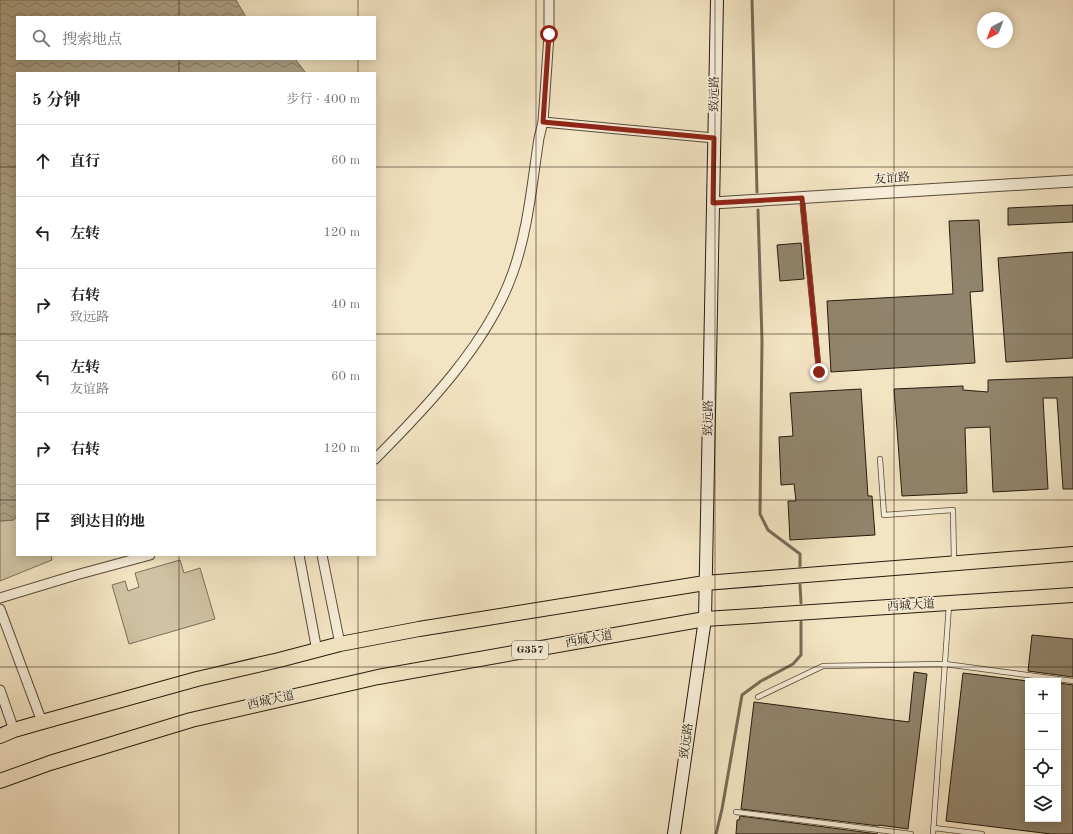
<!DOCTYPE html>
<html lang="zh">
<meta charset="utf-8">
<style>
:root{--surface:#fff;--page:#f6f6f6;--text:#222;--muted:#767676;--line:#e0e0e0}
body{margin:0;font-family:"Old Standard TT","Noto Serif SC",serif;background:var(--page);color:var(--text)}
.controls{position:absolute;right:12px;bottom:12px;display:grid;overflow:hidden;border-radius:0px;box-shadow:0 2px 10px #0003}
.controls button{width:36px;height:36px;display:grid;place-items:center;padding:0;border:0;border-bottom:1px solid var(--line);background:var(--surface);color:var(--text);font:20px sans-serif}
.compass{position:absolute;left:977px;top:12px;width:36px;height:36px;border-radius:50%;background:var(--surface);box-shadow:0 2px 10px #0003;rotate:222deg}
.stop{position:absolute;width:12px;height:12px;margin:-9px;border:3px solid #8f2418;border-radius:50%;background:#fff}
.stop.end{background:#8f2418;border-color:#fff;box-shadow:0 1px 4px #0008}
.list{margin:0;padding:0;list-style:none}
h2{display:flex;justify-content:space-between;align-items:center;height:52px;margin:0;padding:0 16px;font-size:17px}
h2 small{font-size:13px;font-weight:400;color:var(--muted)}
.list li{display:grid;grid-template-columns:26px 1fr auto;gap:12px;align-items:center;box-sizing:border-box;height:72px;padding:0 16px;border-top:1px solid var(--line)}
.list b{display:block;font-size:15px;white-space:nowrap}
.list p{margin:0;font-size:13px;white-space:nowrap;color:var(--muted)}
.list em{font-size:13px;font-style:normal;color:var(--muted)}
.icon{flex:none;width:22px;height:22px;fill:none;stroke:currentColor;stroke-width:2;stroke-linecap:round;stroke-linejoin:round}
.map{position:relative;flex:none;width:1073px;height:834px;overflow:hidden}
.search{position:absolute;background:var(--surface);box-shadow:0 2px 10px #0003;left:16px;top:16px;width:360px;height:44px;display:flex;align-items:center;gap:10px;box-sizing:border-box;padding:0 14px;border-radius:0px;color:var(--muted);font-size:15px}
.panel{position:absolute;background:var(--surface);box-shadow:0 2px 10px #0003;left:16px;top:72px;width:360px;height:484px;border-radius:0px}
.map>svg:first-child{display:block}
.grass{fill:#d0c2a4;stroke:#7b6e59}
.water{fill:url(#water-waves);stroke:#776b55}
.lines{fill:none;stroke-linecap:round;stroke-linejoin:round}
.stream{stroke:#776b55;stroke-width:3}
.building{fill:#91846c;stroke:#261b0e}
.service-casing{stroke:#594d3b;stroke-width:6}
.minor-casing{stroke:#594d3b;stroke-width:11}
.tertiary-casing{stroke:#594d3b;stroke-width:13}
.secondary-casing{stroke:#261b0e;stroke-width:14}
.trunk-casing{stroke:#261b0e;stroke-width:16}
.service{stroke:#f7edd8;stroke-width:4.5}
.minor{stroke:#f7edd8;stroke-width:9}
.tertiary{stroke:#f7edd8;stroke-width:11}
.secondary{stroke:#f7edd8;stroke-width:12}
.trunk{stroke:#f3e4c3;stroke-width:14}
.route{stroke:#8f2418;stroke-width:5}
.grid{fill:none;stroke:#261b0e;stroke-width:1;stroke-opacity:0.55}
.labels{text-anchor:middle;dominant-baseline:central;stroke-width:3;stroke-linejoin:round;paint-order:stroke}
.shield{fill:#f7edd8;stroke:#655a4b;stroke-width:1}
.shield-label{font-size:11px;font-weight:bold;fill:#261b0e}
.street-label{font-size:12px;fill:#261b0e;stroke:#f7edd8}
</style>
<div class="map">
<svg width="1073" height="834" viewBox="0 0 1073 834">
<defs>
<pattern id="water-waves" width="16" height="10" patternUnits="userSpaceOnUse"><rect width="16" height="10" fill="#ada085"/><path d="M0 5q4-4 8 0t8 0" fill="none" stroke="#8d826b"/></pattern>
</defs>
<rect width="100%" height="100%" fill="#f3e4c3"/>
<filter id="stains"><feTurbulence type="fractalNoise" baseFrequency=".005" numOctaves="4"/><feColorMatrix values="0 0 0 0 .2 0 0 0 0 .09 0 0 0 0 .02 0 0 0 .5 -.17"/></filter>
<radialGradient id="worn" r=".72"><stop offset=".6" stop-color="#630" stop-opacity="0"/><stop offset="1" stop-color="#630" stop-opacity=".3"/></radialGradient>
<!-- grass -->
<g class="grass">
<polygon points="17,517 17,555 51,555 52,560 0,581 0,521 13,520"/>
<polygon points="180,560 184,573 200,568 215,619 129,644 112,585 125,581 128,591 139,587 135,573"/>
</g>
<!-- water -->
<polygon class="water" points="0,0 236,0 246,17 17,17 17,59 295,59 306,73 17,73 17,517 13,520 0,521"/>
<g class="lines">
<!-- stream -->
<g class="stream">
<polyline points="752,0 757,192"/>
<polyline points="758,210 762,340 760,514 768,530 800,554 800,566"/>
<polyline points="800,585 801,603"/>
<polyline points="716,834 722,809 742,695 761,681 793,664 801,655 801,622"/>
</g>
</g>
<!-- building -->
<g class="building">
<polygon points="1073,205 1073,222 1008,225 1008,208"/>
<polygon points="979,220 983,291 970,292 975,363 831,372 827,301 953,294 949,221"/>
<polygon points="801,243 804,279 780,281 777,245"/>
<polygon points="1073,252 1073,358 1006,362 998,258"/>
<polygon points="1073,377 1073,489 1063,489 1057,398 1043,398 1048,489 993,492 990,427 965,428 967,493 902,496 894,389 963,386 963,390 988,392 988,380"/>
<polygon points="861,389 868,496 872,496 875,535 790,540 788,501 796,501 794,484 781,485 779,437 793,436 790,393"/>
<polygon points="1032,635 1073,639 1073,677 1028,671"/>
<polygon points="914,672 927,674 908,829 879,825 879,826 741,809 754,702 909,722"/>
<polygon points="963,673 1028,681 1028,819 1058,819 1058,683 1073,685 1073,834 1051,834 946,821"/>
<polygon points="740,816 878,834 736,834 737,820 739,820"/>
</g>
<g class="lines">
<defs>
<g id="service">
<polyline points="802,198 819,372"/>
<polyline points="880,459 884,515 953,510 954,562"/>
<polyline points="758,697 823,666 945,664 1073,681"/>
<polyline points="736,812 911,834"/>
<polyline points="934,828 982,834"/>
<polyline points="933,834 949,605"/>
</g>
<g id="minor">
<polyline points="543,122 714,138"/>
<path d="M 375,459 C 426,408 487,344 512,275 C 528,232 532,183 539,138 L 543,122 L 549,35 L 549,0"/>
<polyline points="299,555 317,651"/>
<polyline points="322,555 340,644"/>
<polyline points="0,598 76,575 150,555"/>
<polyline points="0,609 42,722"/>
<polyline points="0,690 14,730"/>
</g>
<polyline id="tertiary" points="713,203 1073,181"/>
<polyline id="secondary" points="674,834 705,619 717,0"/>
<g id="trunk">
<polyline points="0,736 14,730 42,722 197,679 279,660 340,644 419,629 705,583 1073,554"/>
<polyline points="0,781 50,763 191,720 378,677 705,619 1073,595"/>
</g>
</defs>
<!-- service casing -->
<use href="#service" class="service-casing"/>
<!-- minor casing -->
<use href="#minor" class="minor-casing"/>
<!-- tertiary casing -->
<use href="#tertiary" class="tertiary-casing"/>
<!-- secondary casing -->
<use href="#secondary" class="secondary-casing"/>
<!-- trunk casing -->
<use href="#trunk" class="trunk-casing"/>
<!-- service -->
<use href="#service" class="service"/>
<!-- minor -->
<use href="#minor" class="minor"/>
<!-- tertiary -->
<use href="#tertiary" class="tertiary"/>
<!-- secondary -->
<use href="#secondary" class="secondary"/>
<!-- trunk -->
<use href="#trunk" class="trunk"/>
</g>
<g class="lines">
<!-- route -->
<polyline class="route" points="549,34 543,122 714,138 713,203 802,198 819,372"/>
</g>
<!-- grid -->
<path class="grid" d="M 179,0 L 179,17M 358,0 L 358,17M 536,0 L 536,834M 715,0 L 715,834M 894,0 L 894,834M 179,59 L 179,73M 358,59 L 358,73M 0,167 L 17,167M 375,167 L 1073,167M 0,334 L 17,334M 375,334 L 1073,334M 0,500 L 17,500M 375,500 L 1073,500M 179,555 L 179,834M 358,555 L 358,834M 0,667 L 1073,667"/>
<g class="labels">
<!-- shield labels -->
<rect class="shield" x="512" y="641" width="36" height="18" rx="3"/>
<g class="shield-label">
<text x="530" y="650">G357</text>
</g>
<!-- street labels -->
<g class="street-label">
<text transform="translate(715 94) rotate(-89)">致远路</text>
<text transform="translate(892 179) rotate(-4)">友谊路</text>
<text transform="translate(709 418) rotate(-89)">致远路</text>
<text transform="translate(911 606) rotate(-4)">西城大道</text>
<text transform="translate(589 640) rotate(-10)">西城大道</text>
<text transform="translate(271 701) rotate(-13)">西城大道</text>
<text transform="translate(687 741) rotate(-82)">致远路</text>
</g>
</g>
<rect width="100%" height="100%" filter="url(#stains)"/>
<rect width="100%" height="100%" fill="url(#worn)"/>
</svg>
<div class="controls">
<button>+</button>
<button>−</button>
<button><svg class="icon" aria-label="locate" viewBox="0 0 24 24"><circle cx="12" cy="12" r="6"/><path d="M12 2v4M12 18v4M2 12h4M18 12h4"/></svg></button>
<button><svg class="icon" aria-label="layers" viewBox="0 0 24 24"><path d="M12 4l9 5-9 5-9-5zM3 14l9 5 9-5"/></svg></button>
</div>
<svg class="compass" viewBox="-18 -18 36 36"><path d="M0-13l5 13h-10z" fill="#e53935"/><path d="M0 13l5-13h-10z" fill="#767676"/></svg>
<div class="stop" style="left:549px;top:34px"></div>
<div class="stop end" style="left:819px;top:372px"></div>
<div class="search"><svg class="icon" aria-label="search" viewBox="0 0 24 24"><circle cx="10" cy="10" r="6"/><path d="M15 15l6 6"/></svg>搜索地点</div>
<section class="panel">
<h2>5 分钟<small>步行 · 400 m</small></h2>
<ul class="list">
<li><svg class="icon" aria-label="ahead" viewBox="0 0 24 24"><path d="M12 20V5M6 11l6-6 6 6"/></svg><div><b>直行</b></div><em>60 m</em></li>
<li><svg class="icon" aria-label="left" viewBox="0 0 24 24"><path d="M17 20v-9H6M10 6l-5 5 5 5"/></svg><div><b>左转</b></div><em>120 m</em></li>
<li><svg class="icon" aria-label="right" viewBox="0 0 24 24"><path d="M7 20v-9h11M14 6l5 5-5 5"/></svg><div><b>右转</b><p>致远路</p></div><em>40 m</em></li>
<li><svg class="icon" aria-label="left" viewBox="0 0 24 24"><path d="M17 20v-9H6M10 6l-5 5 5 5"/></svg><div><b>左转</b><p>友谊路</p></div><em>60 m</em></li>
<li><svg class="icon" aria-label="right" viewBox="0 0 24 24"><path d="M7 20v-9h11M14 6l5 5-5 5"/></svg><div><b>右转</b></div><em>120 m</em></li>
<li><svg class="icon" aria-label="arrive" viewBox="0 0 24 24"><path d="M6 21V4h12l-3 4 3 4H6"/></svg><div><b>到达目的地</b></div></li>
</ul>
</section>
</div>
